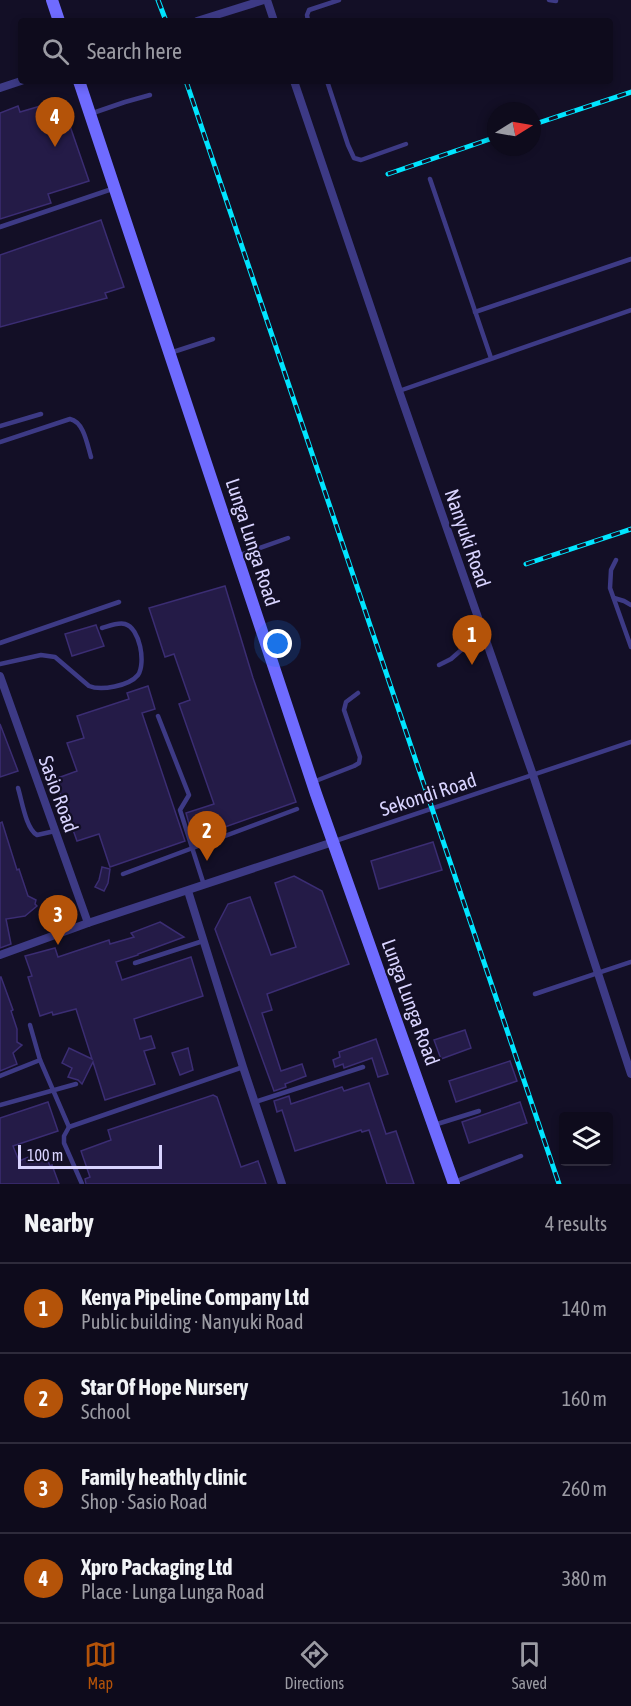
<!DOCTYPE html>
<meta charset="utf-8">
<style>
:root{--surface:#0e0b1c;--page:#1c1929;--text:#f1f3f6;--muted:#9b9ba3;--line:#2e2b3b;--accent:#b45309}
body{margin:0;font-family:"Asap Condensed",sans-serif;background:var(--page);color:var(--text)}
.controls{position:absolute;right:18px;bottom:18px;display:grid;overflow:hidden;border-radius:6px;box-shadow:0 3px 9px #0003}
.controls button{width:54px;height:54px;display:grid;place-items:center;padding:0;border:0;border-bottom:2px solid var(--line);background:var(--surface);color:var(--text);font:30px sans-serif}
.compass{position:absolute;left:487px;top:102px;width:54px;height:54px;border-radius:50%;background:var(--surface);box-shadow:0 3px 9px #0003;rotate:79deg}
.scale{position:absolute;left:18px;bottom:15px;width:144px;box-sizing:border-box;padding-left:6px;border:3px solid #d9d4ff;border-top:0;font-size:16px;line-height:21px;white-space:nowrap;color:#d9d4ff;-webkit-text-stroke:4px #130f26;paint-order:stroke}
.you{position:absolute;left:278px;top:644px;width:21px;height:21px;margin:-15px;border:4px solid #fff;border-radius:50%;background:#1a73e8;box-shadow:0 0 0 9px #1a73e833}
.badge{display:grid;place-items:center;width:39px;height:39px;border-radius:50%;background:var(--accent);color:#fff;font-size:20px;font-weight:700}
.pin{position:absolute;translate:-50% -50px;filter:drop-shadow(0 2px 3px #0008)}
.pin::after{content:'';position:absolute;top:32px;width:21px;height:18px;background:inherit;clip-path:polygon(0 0,100% 0,50% 100%)}
.list{margin:0;padding:0;list-style:none}
h2{display:flex;justify-content:space-between;align-items:center;height:78px;margin:0;padding:0 24px;font-size:26px}
h2 small{font-size:20px;font-weight:400;color:var(--muted)}
.list li{display:grid;grid-template-columns:39px 1fr auto;gap:18px;align-items:center;box-sizing:border-box;height:90px;padding:0 24px;border-top:2px solid var(--line)}
.list b{display:block;font-size:22px;white-space:nowrap}
.list p{margin:0;font-size:20px;white-space:nowrap;color:var(--muted)}
.list em{font-size:20px;font-style:normal;color:var(--muted)}
.icon{flex:none;width:33px;height:33px;fill:none;stroke:currentColor;stroke-width:2;stroke-linecap:round;stroke-linejoin:round}
.map{position:relative;flex:none;width:631px;height:1184px;overflow:hidden}
.search{position:absolute;background:var(--surface);box-shadow:0 3px 9px #0003;left:18px;right:18px;top:18px;height:66px;display:flex;align-items:center;gap:15px;box-sizing:border-box;padding:0 21px;border-radius:6px;color:var(--muted);font-size:22px}
.sheet{height:438px;background:var(--surface)}
nav{display:flex;justify-content:space-around;align-items:center;box-sizing:border-box;height:84px;border-top:2px solid var(--line);background:var(--surface);font-size:16px;color:var(--muted)}
nav a{display:grid;justify-items:center;gap:3px}
nav .on{color:var(--accent)}
.map>svg:first-child{display:block}
.building{fill:#241b47;stroke:#3b2d73;stroke-width:1.5}
.lines{fill:none;stroke-linecap:round;stroke-linejoin:round}
.lane{stroke:#3d3a85;stroke-width:4.5}
.street{stroke:#3d3a85;stroke-width:8}
.secondary{stroke:#6f6bff;stroke-width:12}
.rail-casing{stroke:#00e5ff;stroke-width:5}
.rail{stroke:#130f26;stroke-width:3;stroke-dasharray:9;stroke-linecap:butt}
.labels{text-anchor:middle;dominant-baseline:central;stroke-width:4.5;stroke-linejoin:round;paint-order:stroke}
.street-label{font-size:20px;fill:#d9d4ff;stroke:#130f26}
</style>
<div class="map">
<svg width="631" height="1184" viewBox="0 0 631 1184">
<rect width="100%" height="100%" fill="#130f26"/>
<!-- building -->
<g class="building">
<polygon points="61,100 89,181 48,194 51,203 0,219 0,113 18,106 20,112"/>
<polygon points="101,220 124,287 105,293 107,298 0,327 0,255"/>
<polygon points="225,586 253,678 296,802 222,828 220,822 191,831 186,813 214,804 179,704 190,700 174,654 165,657 149,608"/>
<polygon points="96,625 104,646 72,656 65,634"/>
<polygon points="148,686 155,709 142,713 185,841 110,867 99,834 77,841 55,779 77,771 67,743 84,738 77,716 129,699 127,693"/>
<polygon points="0,724 18,771 0,777"/>
<polygon points="2,822 17,870 19,869 28,896 36,900 35,904 37,906 25,916 6,919 11,944 0,948 0,823"/>
<polygon points="433,842 442,870 379,889 371,861"/>
<polygon points="102,867 110,869 108,883 104,891 95,887 99,880"/>
<polygon points="294,876 322,891 349,964 267,994 272,1010 262,1013 281,1071 302,1064 306,1076 285,1084 286,1087 274,1091 215,929 228,904 250,897 271,955 296,947 275,883"/>
<polygon points="160,922 184,937 138,954 138,955 116,962 122,980 191,957 203,996 134,1019 140,1039 151,1036 155,1048 144,1051 155,1084 105,1100 93,1062 82,1084 78,1080 68,1077 72,1068 62,1063 69,1048 92,1059 76,1009 53,1015 52,1012 40,1016 28,977 32,976 25,956 55,948 58,957 109,940 110,944 134,937 131,933"/>
<polygon points="0,977 1,977 13,1010 11,1011 17,1029 17,1042 22,1045 13,1053 17,1064 0,1071"/>
<polygon points="465,1030 471,1048 441,1059 434,1040"/>
<polygon points="376,1039 388,1074 378,1077 372,1058 344,1068 343,1064 335,1067 333,1060 340,1057 339,1052"/>
<polygon points="188,1048 193,1070 180,1075 172,1053"/>
<polygon points="510,1061 517,1081 456,1102 449,1081"/>
<polygon points="369,1083 386,1134 396,1131 414,1184 387,1184 369,1130 362,1132 361,1130 295,1151 282,1110 277,1112 274,1101 289,1096 291,1104 342,1087 344,1091"/>
<polygon points="213,1095 217,1097 241,1167 258,1161 266,1184 86,1184 85,1179 90,1177 81,1151 111,1140 108,1130"/>
<polygon points="48,1102 58,1131 13,1146 19,1161 44,1151 50,1166 52,1165 59,1184 0,1184 0,1118"/>
<polygon points="520,1102 527,1123 469,1143 462,1122"/>
</g>
<g class="lines">
<!-- lane -->
<g class="lane">
<polyline points="549,0 556,1"/>
<polyline points="308,21 307,15 309,10 339,0"/>
<polyline points="327,81 348,145 354,158 361,160 406,144"/>
<polyline points="90,114 125,102 150,95"/>
<polyline points="430,179 491,358"/>
<polyline points="0,227 112,189"/>
<polyline points="475,312 631,259"/>
<polyline points="170,353 213,339"/>
<polyline points="399,391 631,310"/>
<polyline points="0,426 41,414"/>
<path d="M 0,442 L 70,419 C 84,422 87,444 91,457"/>
<polyline points="237,556 288,538"/>
<polyline points="616,560 611,570 610,588 631,647"/>
<polyline points="614,598 624,601 631,605"/>
<polyline points="0,643 119,602"/>
<path d="M 0,664 L 41,655 L 55,657 L 89,686 C 101,691 129,686 138,675 C 146,663 140,628 125,624 C 118,622 109,626 102,628"/>
<polyline points="439,665 451,659 467,645 485,637"/>
<polyline points="158,716 189,795 180,810 204,885"/>
<polyline points="313,782 354,766 359,763 360,757 344,710 346,702 358,693"/>
<path d="M 18,788 C 22,801 26,829 37,835 L 55,831"/>
<polyline points="335,841 631,742"/>
<polyline points="123,874 297,809"/>
<polyline points="135,963 203,941"/>
<polyline points="535,994 631,962"/>
<polyline points="30,1025 40,1060 69,1127"/>
<polyline points="0,1076 40,1060"/>
<polyline points="255,1102 363,1067"/>
<polyline points="0,1105 76,1084"/>
<polyline points="434,1125 479,1111"/>
<polyline points="454,1182 521,1156"/>
<polyline points="82,1184 64,1143 64,1136 69,1127 243,1067"/>
</g>
<!-- street -->
<g class="street">
<polyline points="267,0 274,21"/>
<polyline points="197,21 264,0"/>
<polyline points="294,81 399,391 533,775 631,1074"/>
<polyline points="0,88 21,81"/>
<polyline points="0,676 88,923"/>
<polyline points="188,891 243,1067 282,1184"/>
<polyline points="0,955 88,923 333,842"/>
</g>
<!-- secondary -->
<g class="secondary">
<polyline points="52,0 59,21"/>
<polyline points="79,81 316,794 454,1184"/>
</g>
<defs>
<g id="rail">
<polyline points="158,0 166,21"/>
<polyline points="186,81 559,1184"/>
<polyline points="532,125 631,92"/>
<polyline points="388,174 496,137"/>
<polyline points="526,564 631,529"/>
</g>
</defs>
<!-- rail casing -->
<use href="#rail" class="rail-casing"/>
<!-- rail -->
<use href="#rail" class="rail"/>
</g>
<g class="labels">
<!-- street labels -->
<g class="street-label">
<text transform="translate(468 538) rotate(71)">Nanyuki Road</text>
<text transform="translate(253 542) rotate(72)">Lunga Lunga Road</text>
<text transform="translate(59 794) rotate(70)">Sasio Road</text>
<text transform="translate(428 794) rotate(-18)">Sekondi Road</text>
<text transform="translate(411 1002) rotate(70)">Lunga Lunga Road</text>
</g>
</g>
</svg>
<div class="controls">
<button><svg class="icon" aria-label="layers" viewBox="0 0 24 24"><path d="M12 4l9 5-9 5-9-5zM3 14l9 5 9-5"/></svg></button>
</div>
<svg class="compass" viewBox="-18 -18 36 36"><path d="M0-13l5 13h-10z" fill="#e53935"/><path d="M0 13l5-13h-10z" fill="#9b9ba3"/></svg>
<div class="scale">100 m</div>
<div class="you"></div>
<div class="pin badge" style="left:472px;top:665px">1</div>
<div class="pin badge" style="left:207px;top:861px">2</div>
<div class="pin badge" style="left:58px;top:945px">3</div>
<div class="pin badge" style="left:55px;top:147px">4</div>
<div class="search"><svg class="icon" aria-label="search" viewBox="0 0 24 24"><circle cx="10" cy="10" r="6"/><path d="M15 15l6 6"/></svg>Search here</div>
</div>
<section class="sheet">
<h2>Nearby<small>4 results</small></h2>
<ul class="list">
<li><span class="badge">1</span><div><b>Kenya Pipeline Company Ltd</b><p>Public building · Nanyuki Road</p></div><em>140 m</em></li>
<li><span class="badge">2</span><div><b>Star Of Hope Nursery</b><p>School</p></div><em>160 m</em></li>
<li><span class="badge">3</span><div><b>Family heathly clinic</b><p>Shop · Sasio Road</p></div><em>260 m</em></li>
<li><span class="badge">4</span><div><b>Xpro Packaging Ltd</b><p>Place · Lunga Lunga Road</p></div><em>380 m</em></li>
</ul>
</section>
<nav>
<a class="on"><svg class="icon" aria-label="map" viewBox="0 0 24 24"><path d="M3 6l6-2 6 2 6-2v14l-6 2-6-2-6 2zM9 4v14M15 6v14"/></svg>Map</a>
<a><svg class="icon" aria-label="directions" viewBox="0 0 24 24"><path d="M12 3l9 9-9 9-9-9zM9 14v-3h6M13 9l2 2-2 2"/></svg>Directions</a>
<a><svg class="icon" aria-label="saved" viewBox="0 0 24 24"><path d="M7 4h10v16l-5-4-5 4z"/></svg>Saved</a>
</nav>
